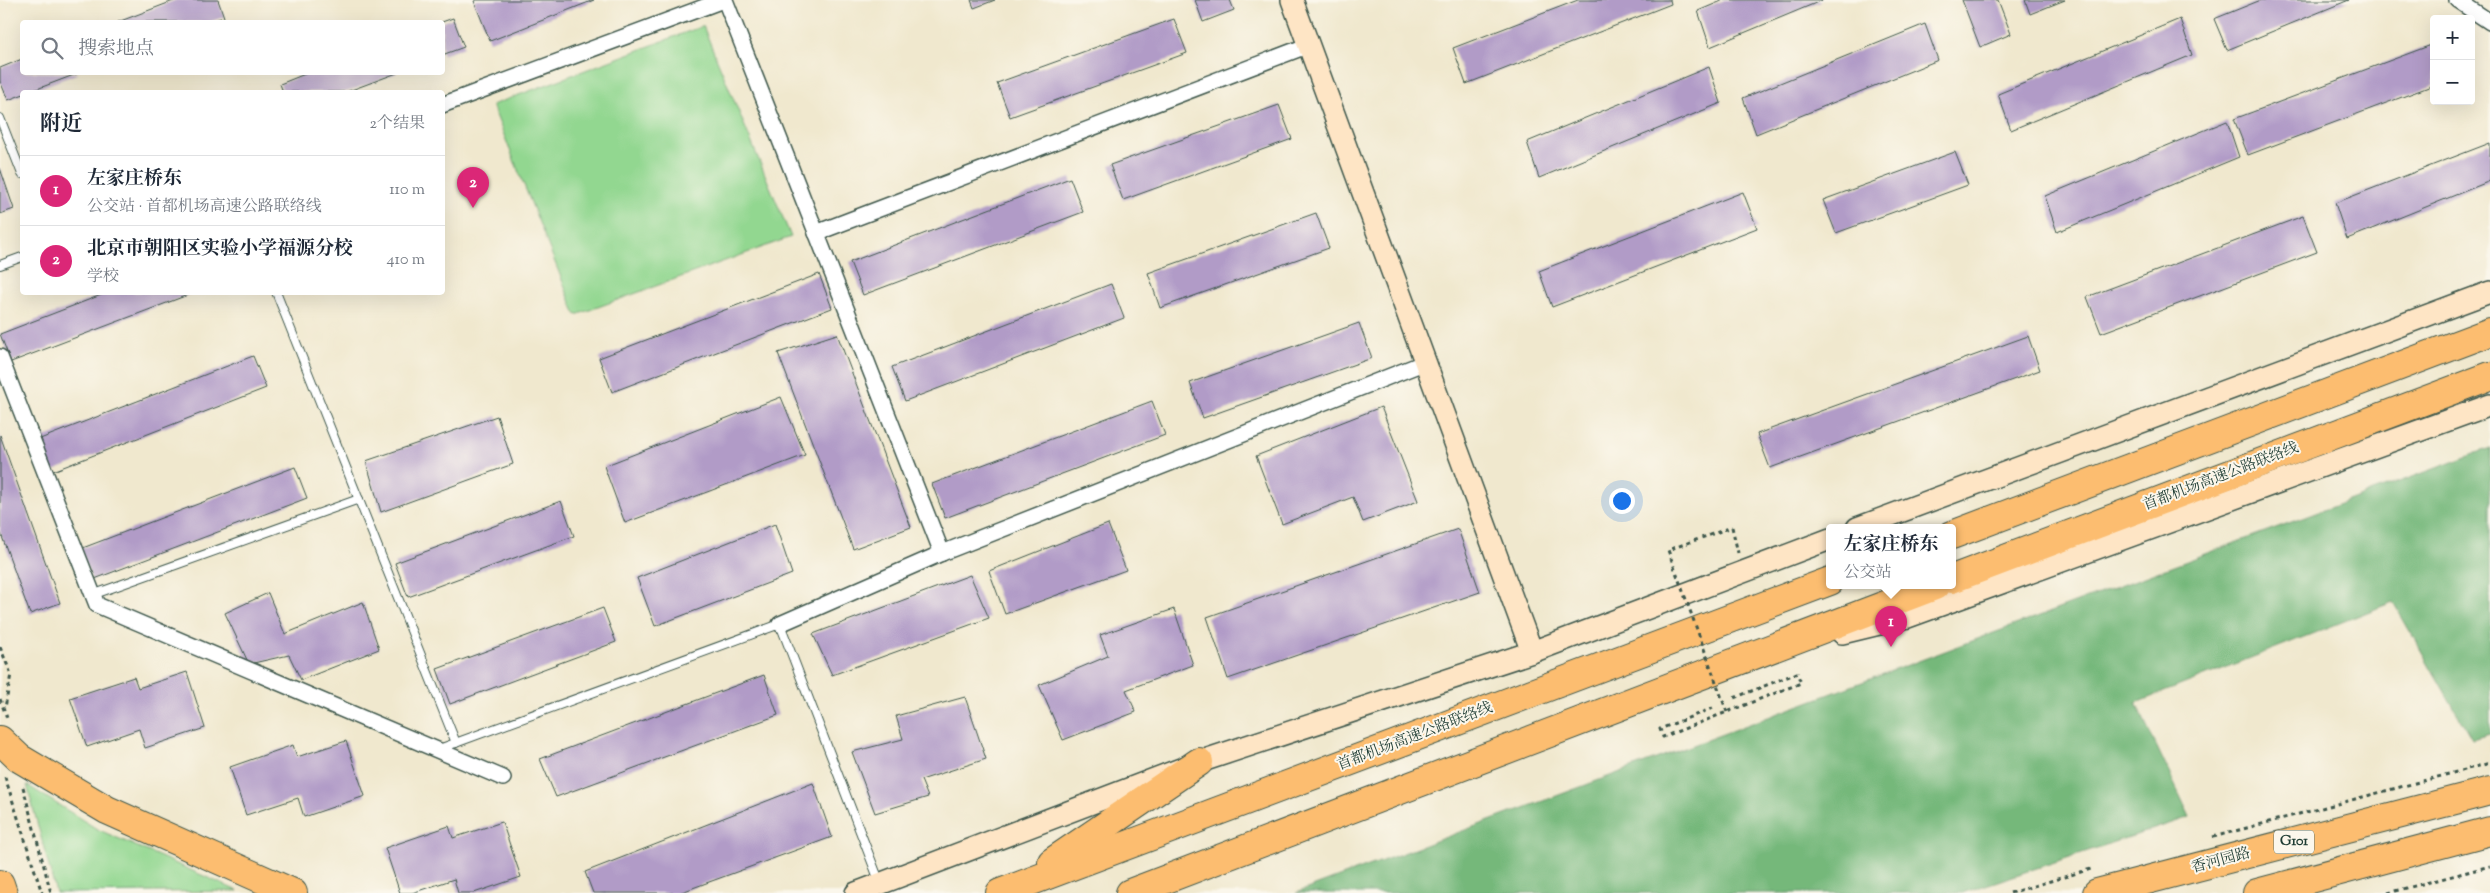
<!DOCTYPE html>
<html lang="zh">
<meta charset="utf-8">
<style>
:root{--surface:#fff;--page:#f2f2f3;--text:#1f2937;--muted:#747a83;--line:#e0e1e3;--accent:#db2777}
body{margin:0;font-family:"Sorts Mill Goudy","Noto Serif SC",serif;background:var(--page);color:var(--text)}
.controls{position:absolute;right:15px;top:15px;display:grid;overflow:hidden;border-radius:5px;box-shadow:0 5px 20px #0002}
.controls button{width:45px;height:45px;display:grid;place-items:center;padding:0;border:0;border-bottom:1px solid var(--line);background:var(--surface);color:var(--text);font:25px sans-serif}
.you{position:absolute;left:1621px;top:500px;width:18px;height:18px;margin:-12px;border:4px solid #fff;border-radius:50%;background:#1a73e8;box-shadow:0 0 0 8px #1a73e833}
.badge{display:grid;place-items:center;width:32px;height:32px;border-radius:50%;background:var(--accent);color:#fff;font-size:16px;font-weight:700}
.pin{position:absolute;translate:-50% -41px;filter:drop-shadow(0 1px 2px #0008)}
.pin::after{content:'';position:absolute;top:26px;width:18px;height:15px;background:inherit;clip-path:polygon(0 0,100% 0,50% 100%)}
.popup{position:absolute;left:1826px;top:524px;width:130px;height:65px;box-sizing:border-box;display:grid;place-content:center;border-radius:5px;background:var(--surface);filter:drop-shadow(0 1px 4px #0005);font-size:16px;white-space:nowrap;color:var(--muted)}
.popup b{font-size:19px;color:var(--text)}
.popup::after{content:'';position:absolute;left:50%;top:100%;margin-left:-10px;border:10px solid transparent;border-top-color:var(--surface)}
.list{margin:0;padding:0;list-style:none}
h2{display:flex;justify-content:space-between;align-items:center;height:65px;margin:0;padding:0 20px;font-size:21px}
h2 small{font-size:16px;font-weight:400;color:var(--muted)}
.list li{display:grid;grid-template-columns:32px 1fr auto;gap:15px;align-items:center;box-sizing:border-box;height:70px;padding:0 20px;border-top:1px solid var(--line)}
.list b{display:block;font-size:19px;white-space:nowrap}
.list p{margin:0;font-size:16px;white-space:nowrap;color:var(--muted)}
.list em{font-size:16px;font-style:normal;color:var(--muted)}
.icon{flex:none;width:28px;height:28px;fill:none;stroke:currentColor;stroke-width:2;stroke-linecap:round;stroke-linejoin:round}
.map{position:relative;flex:none;width:2490px;height:893px;overflow:hidden}
.search{position:absolute;background:var(--surface);box-shadow:0 5px 20px #0002;left:20px;top:20px;width:425px;height:55px;display:flex;align-items:center;gap:12px;box-sizing:border-box;padding:0 18px;border-radius:5px;color:var(--muted);font-size:19px}
.panel{position:absolute;background:var(--surface);box-shadow:0 5px 20px #0002;left:20px;top:90px;width:425px;height:205px;border-radius:5px}
.map>svg:first-child{display:block}
.green{fill:#92d790;stroke:#588a62}
.forest{fill:#75b87a;stroke:#4a7a57}
.building{fill:#b19bc7}
.lines{fill:none;stroke-linecap:round;stroke-linejoin:round}
.lane-casing{stroke:#3e574b;stroke-width:10}
.street-casing{stroke:#3e574b;stroke-width:18}
.secondary-casing{stroke:#3e574b;stroke-width:24}
.highway-casing{stroke:#3e574b;stroke-width:30}
.path{stroke:#3e574b;stroke-width:3;stroke-dasharray:4 4;stroke-linecap:butt}
.lane{stroke:#fff;stroke-width:8}
.street{stroke:#fff;stroke-width:15}
.secondary{stroke:#fee5c5;stroke-width:21}
.highway{stroke:#fcbd6f;stroke-width:28}
.path-bridge{stroke:#3e574b;stroke-width:3;stroke-dasharray:4 4;stroke-linecap:butt}
.labels{text-anchor:middle;dominant-baseline:central;stroke-width:4;stroke-linejoin:round;paint-order:stroke}
.shield{fill:#fbf7ec;stroke:#61756b;stroke-width:1}
.shield-label{font-size:14px;font-weight:bold;fill:#1f3d34}
.street-label{font-size:15px;fill:#1f3d34;stroke:#fbf7ec}
</style>
<div class="map">
<svg width="2490" height="893" viewBox="0 0 2490 893">
<rect width="100%" height="100%" fill="#fbf7ec"/>
<filter id="ink" filterUnits="userSpaceOnUse"><feTurbulence type="fractalNoise" baseFrequency=".02" numOctaves="2"/><feDisplacementMap in="SourceGraphic" scale="10" xChannelSelector="R" yChannelSelector="G"/><feConvolveMatrix kernelMatrix="1 2 1 2 8 2 1 2 1" color-interpolation-filters="sRGB"/></filter>
<filter id="wash" filterUnits="userSpaceOnUse"><feTurbulence type="fractalNoise" baseFrequency=".0096" numOctaves="4" result="noise"/><feDisplacementMap in="SourceGraphic" scale="20" xChannelSelector="R" yChannelSelector="G"/><feGaussianBlur stdDeviation="1.12" result="paint"/><feColorMatrix in="noise" values="0 0 0 0 0 0 0 0 0 0 0 0 0 0 0 0 0 1.4 0 .05"/><feComposite in="paint" operator="in"/></filter>
<g filter="url(#wash)">
<rect width="100%" height="100%" fill="#f0e8ce"/>
<!-- green -->
<g class="green">
<polygon points="703,26 791,237 576,315 492,105"/>
<polygon points="27,785 97,829 238,891 56,893"/>
</g>
<!-- forest -->
<polygon class="forest" points="2490,448 2490,734 2472,739 2393,602 2136,703 2190,817 1962,893 1296,893"/>
<g id="blocks">
<!-- building -->
<g class="building">
<polygon points="176,0 218,0 224,17 209,22 118,22"/>
<polygon points="477,0 594,0 490,41 474,1"/>
<polygon points="971,0 995,0 974,8"/>
<polygon points="1195,0 1230,0 1234,10 1203,22"/>
<polygon points="1578,0 1670,0 1671,4 1466,84 1453,48"/>
<polygon points="1724,0 1823,0 1710,47 1698,11"/>
<polygon points="1962,0 1998,0 2011,34 1980,47"/>
<polygon points="2025,0 2065,0 2030,14"/>
<polygon points="2261,0 2349,0 2227,50 2214,19"/>
<polygon points="453,18 464,47 442,55 442,22"/>
<polygon points="1174,19 1187,53 1010,117 997,83"/>
<polygon points="2180,19 2192,55 2011,130 1998,94"/>
<polygon points="1925,24 1938,60 1756,134 1743,98"/>
<polygon points="2434,44 2434,85 2248,155 2234,119"/>
<polygon points="22,59 22,72 79,73 8,100 0,81 0,68"/>
<polygon points="1709,67 1721,103 1539,178 1527,142"/>
<polygon points="310,72 397,72 397,73 346,92 283,92 280,84"/>
<polygon points="1279,105 1292,139 1123,200 1110,165"/>
<polygon points="2227,121 2239,157 2057,232 2045,196"/>
<polygon points="2490,143 2490,181 2347,239 2335,203"/>
<polygon points="1955,152 1968,185 1836,233 1823,200"/>
<polygon points="0,168 14,209 0,214"/>
<polygon points="1070,178 1083,212 863,295 850,262"/>
<polygon points="1743,192 1757,228 1552,307 1539,271"/>
<polygon points="1316,213 1329,248 1160,308 1148,273"/>
<polygon points="2303,216 2317,252 2101,333 2087,297"/>
<polygon points="819,274 832,308 612,392 599,358"/>
<polygon points="1111,284 1124,318 905,401 892,367"/>
<polygon points="109,292 193,293 11,362 0,334"/>
<polygon points="1359,323 1372,358 1203,418 1190,383"/>
<polygon points="837,334 911,527 853,549 778,353"/>
<polygon points="2028,336 2040,370 1770,468 1757,434"/>
<polygon points="253,356 266,388 48,473 35,441"/>
<polygon points="781,397 805,455 625,523 604,466"/>
<polygon points="1152,401 1165,435 945,518 932,484"/>
<polygon points="1381,407 1418,501 1363,522 1353,497 1282,524 1256,456"/>
<polygon points="497,416 513,464 381,512 366,461"/>
<polygon points="0,435 60,603 30,614 0,531"/>
<polygon points="295,467 307,498 92,580 80,549"/>
<polygon points="561,501 574,536 408,597 395,563"/>
<polygon points="775,524 792,574 655,626 637,578"/>
<polygon points="1108,524 1126,570 1005,614 989,571"/>
<polygon points="1458,529 1480,592 1228,679 1207,617"/>
<polygon points="970,575 989,618 832,675 813,634"/>
<polygon points="268,593 285,634 363,602 379,649 301,680 289,655 249,664 225,613"/>
<polygon points="603,608 616,642 450,704 437,669"/>
<polygon points="1174,609 1193,665 1126,690 1136,712 1063,740 1039,685 1108,656 1100,635"/>
<polygon points="187,672 205,728 145,748 139,729 87,747 70,698 134,677 138,688"/>
<polygon points="764,675 778,715 556,797 540,759"/>
<polygon points="965,697 986,759 921,780 928,797 875,813 852,752 903,739 896,716"/>
<polygon points="346,741 365,796 304,817 298,798 246,815 230,767 293,745 297,757"/>
<polygon points="813,783 832,837 679,893 593,893 585,872"/>
<polygon points="502,822 521,877 474,893 458,893 454,879 412,893 400,893 385,848 449,826 453,838"/>
</g>
</g>
</g>
<g filter="url(#ink)">
<use href="#blocks" fill-opacity="0" stroke="#3e574b" stroke-width="1"/>
<g class="lines">
<defs>
<g id="lane">
<polyline points="0,118 22,174"/>
<polyline points="0,265 22,257"/>
<polyline points="276,292 456,743"/>
<polyline points="92,595 359,499"/>
<polyline points="439,749 780,624 880,883"/>
</g>
<g id="street">
<polyline points="725,0 942,553"/>
<polyline points="2457,0 2490,22"/>
<polyline points="442,105 723,0"/>
<polyline points="816,233 1309,45"/>
<polyline points="0,357 97,605 503,778"/>
<polyline points="780,624 942,553 1426,362"/>
</g>
<g id="secondary">
<polyline points="1292,0 1532,652"/>
<polyline points="1857,528 2490,292"/>
<polyline points="1842,633 1908,617 2490,405"/>
<polyline points="856,893 1199,762 1532,652 1830,539"/>
</g>
<g id="highway">
<polyline points="1952,535 2490,332"/>
<polyline points="1952,579 2490,376"/>
<polyline points="0,740 19,758 107,810 293,893"/>
<polyline points="1052,862 1199,762"/>
<polyline points="0,884 3,893"/>
<polyline points="1000,893 1830,581"/>
<polyline points="1130,893 1935,586"/>
<polyline points="2097,893 2490,791"/>
<polyline points="2257,893 2490,831"/>
</g>
</defs>
<!-- lane casing -->
<use href="#lane" class="lane-casing"/>
<!-- street casing -->
<use href="#street" class="street-casing"/>
<!-- secondary casing -->
<use href="#secondary" class="secondary-casing"/>
<!-- highway casing -->
<use href="#highway" class="highway-casing"/>
<!-- path -->
<g class="path">
<polyline points="1732,527 1738,553"/>
<polyline points="0,647 11,674 5,708"/>
<polyline points="0,699 7,718"/>
<polyline points="1713,708 1660,729 1663,737 1801,683 1797,673 1734,698"/>
<polyline points="5,777 42,893"/>
<polyline points="23,787 51,893"/>
<polyline points="2213,837 2490,763"/>
<polyline points="2010,893 2091,869"/>
<polyline points="2388,893 2490,866"/>
</g>
<!-- lane -->
<use href="#lane" class="lane"/>
<!-- street -->
<use href="#street" class="street"/>
<!-- secondary -->
<use href="#secondary" class="secondary"/>
<!-- highway -->
<use href="#highway" class="highway"/>
<!-- path-bridge -->
<polyline class="path-bridge" points="1727,712 1668,550 1732,527"/>
</g>
</g>
<g class="labels">
<!-- shield labels -->
<rect class="shield" x="2274" y="830.5" width="40" height="23" rx="4"/>
<g class="shield-label">
<text x="2294" y="842">G101</text>
</g>
<!-- street labels -->
<g class="street-label">
<text transform="translate(2221 477) rotate(-21)">首都机场高速公路联络线</text>
<text transform="translate(1415 737) rotate(-21)">首都机场高速公路联络线</text>
<text transform="translate(2221 861) rotate(-15)">香河园路</text>
</g>
</g>
</svg>
<div class="controls">
<button>+</button>
<button>−</button>
</div>
<div class="you"></div>
<div class="pin badge" style="left:1891px;top:647px">1</div>
<div class="popup"><b>左家庄桥东</b>公交站</div>
<div class="pin badge" style="left:473px;top:208px">2</div>
<div class="search"><svg class="icon" aria-label="search" viewBox="0 0 24 24"><circle cx="10" cy="10" r="6"/><path d="M15 15l6 6"/></svg>搜索地点</div>
<section class="panel">
<h2>附近<small>2个结果</small></h2>
<ul class="list">
<li><span class="badge">1</span><div><b>左家庄桥东</b><p>公交站 · 首都机场高速公路联络线</p></div><em>110 m</em></li>
<li><span class="badge">2</span><div><b>北京市朝阳区实验小学福源分校</b><p>学校</p></div><em>410 m</em></li>
</ul>
</section>
</div>
